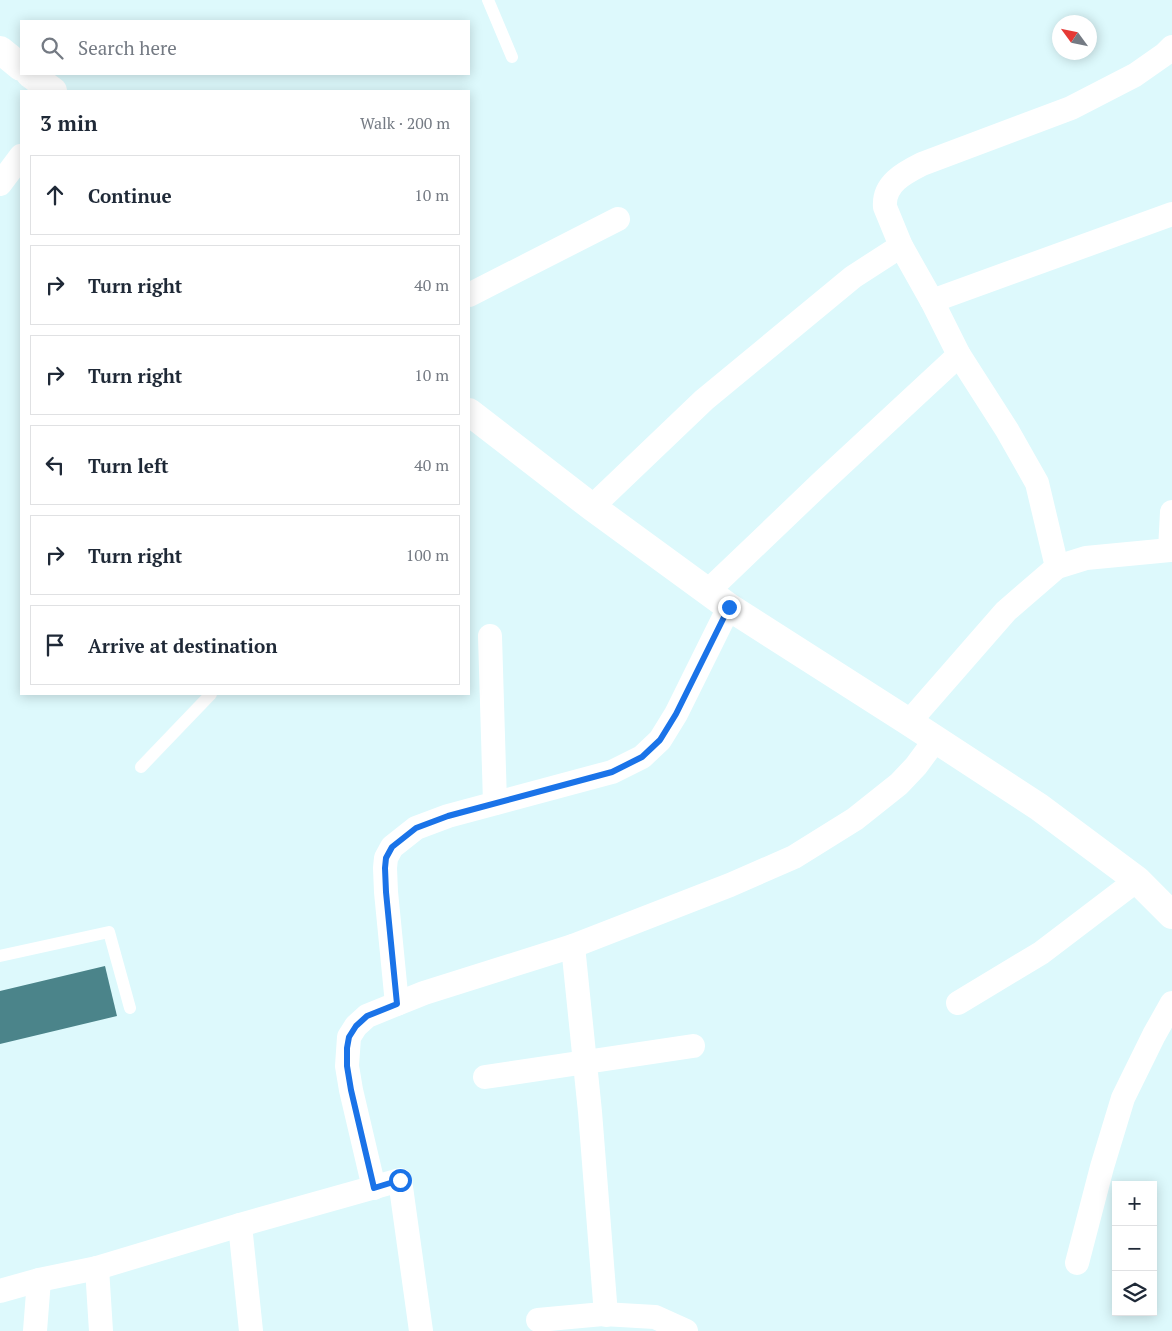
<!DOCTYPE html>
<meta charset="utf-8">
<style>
:root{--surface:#fff;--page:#f6f6f7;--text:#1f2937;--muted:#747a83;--line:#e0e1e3}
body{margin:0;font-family:"PT Serif",serif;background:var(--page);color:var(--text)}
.controls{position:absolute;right:15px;bottom:15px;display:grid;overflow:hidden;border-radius:0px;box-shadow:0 2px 12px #0003}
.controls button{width:45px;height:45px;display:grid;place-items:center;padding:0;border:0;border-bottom:1px solid var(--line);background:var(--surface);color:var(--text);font:25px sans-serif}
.compass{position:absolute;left:1052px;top:15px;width:45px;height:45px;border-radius:50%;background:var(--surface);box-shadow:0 2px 12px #0003;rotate:303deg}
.stop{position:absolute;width:15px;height:15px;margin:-11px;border:4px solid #1a73e8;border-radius:50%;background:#fff}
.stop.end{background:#1a73e8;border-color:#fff;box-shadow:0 1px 5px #0008}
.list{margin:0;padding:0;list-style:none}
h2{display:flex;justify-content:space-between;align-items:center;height:65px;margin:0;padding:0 20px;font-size:21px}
h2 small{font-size:16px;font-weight:400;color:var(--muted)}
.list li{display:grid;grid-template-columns:32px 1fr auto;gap:15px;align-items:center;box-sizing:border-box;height:80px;margin:0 10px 10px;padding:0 10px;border:1px solid var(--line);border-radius:0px}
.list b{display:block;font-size:19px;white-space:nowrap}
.list em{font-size:16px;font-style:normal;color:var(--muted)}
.icon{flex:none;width:28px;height:28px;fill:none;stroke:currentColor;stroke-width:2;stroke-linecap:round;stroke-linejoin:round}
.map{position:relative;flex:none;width:1172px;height:1331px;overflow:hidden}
.search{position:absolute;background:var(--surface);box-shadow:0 2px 12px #0003;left:20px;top:20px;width:450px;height:55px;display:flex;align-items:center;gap:12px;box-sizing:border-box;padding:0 18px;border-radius:0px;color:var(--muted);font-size:19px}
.panel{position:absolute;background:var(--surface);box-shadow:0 2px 12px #0003;left:20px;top:90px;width:450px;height:605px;border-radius:0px}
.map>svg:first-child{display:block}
.building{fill:#4b848a}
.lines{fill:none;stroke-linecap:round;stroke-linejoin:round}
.service{stroke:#fff;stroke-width:12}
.minor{stroke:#fff;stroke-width:24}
.tertiary{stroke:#fff;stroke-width:28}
.route{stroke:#1a73e8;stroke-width:6}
</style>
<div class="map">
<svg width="1172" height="1331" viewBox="0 0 1172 1331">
<rect width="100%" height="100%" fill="#ddf9fc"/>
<!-- building -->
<polygon class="building" points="105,966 117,1016 0,1044 0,991"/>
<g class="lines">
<!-- service -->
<g class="service">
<polyline points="488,0 512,57"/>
<polyline points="141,767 211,694"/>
<polyline points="0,956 109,932 130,1008"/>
</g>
<!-- minor -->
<g class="minor">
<polyline points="0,184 21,156"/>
<polyline points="469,295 618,219"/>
<polyline points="932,301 1172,214"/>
<polyline points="959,355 1007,430 1037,483 1057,567"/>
<polyline points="592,507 704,400 853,277 901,246"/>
<polyline points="1172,512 1170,550 1172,550"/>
<path d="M 708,591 L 821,483 L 959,355 L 932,301 L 901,246 L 885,207 C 883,184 904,173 922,164 L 1071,108 L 1135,75 L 1165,54 L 1172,47"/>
<polyline points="490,636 495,803"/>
<polyline points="909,722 1006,611 1057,567 1086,558 1170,550"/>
<polyline points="573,946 590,1112 606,1315"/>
<polyline points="958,1003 1041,953 1137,880"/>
<polyline points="397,1004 386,892 385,868 386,858 392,847 416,828 448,816 612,772 642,757 660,740 676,714 729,607"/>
<polyline points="485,1077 693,1046"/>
<polyline points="374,1188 351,1090 347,1066 349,1037 356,1026 367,1016 424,993 573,946 730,885 794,857 855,819 899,784 916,766 936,739"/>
<polyline points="240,1225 251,1331"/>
<polyline points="1077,1263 1102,1167 1123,1098 1154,1035 1172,1003"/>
<polyline points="97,1268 101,1331"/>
<polyline points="0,1291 39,1280 97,1268 240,1225 400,1180 421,1331"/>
<polyline points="538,1320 603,1314 655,1317 686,1331"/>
<polyline points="35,1331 39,1280"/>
</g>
<!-- tertiary -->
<g class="tertiary">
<polyline points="0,50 21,67"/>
<polyline points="30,74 53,91"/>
<polyline points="469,412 592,507 729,607 909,722 1039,807 1137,880 1172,915"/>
</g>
</g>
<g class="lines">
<!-- route -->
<polyline class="route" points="400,1180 374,1188 351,1090 347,1066 347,1048 349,1037 356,1026 367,1016 397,1004 386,892 385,868 386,858 392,847 416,828 448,816 612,772 642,757 660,740 676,714 729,607"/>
</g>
</svg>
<div class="controls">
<button>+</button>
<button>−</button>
<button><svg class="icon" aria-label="layers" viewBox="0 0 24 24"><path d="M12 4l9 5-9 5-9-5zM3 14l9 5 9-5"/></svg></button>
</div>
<svg class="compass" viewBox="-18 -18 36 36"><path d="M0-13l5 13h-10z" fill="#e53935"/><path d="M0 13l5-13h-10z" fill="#747a83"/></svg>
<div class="stop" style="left:400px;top:1180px"></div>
<div class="stop end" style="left:729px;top:607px"></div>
<div class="search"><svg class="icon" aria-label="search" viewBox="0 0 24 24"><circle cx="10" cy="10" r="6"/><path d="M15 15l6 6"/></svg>Search here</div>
<section class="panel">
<h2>3 min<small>Walk · 200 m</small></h2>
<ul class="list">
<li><svg class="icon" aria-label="ahead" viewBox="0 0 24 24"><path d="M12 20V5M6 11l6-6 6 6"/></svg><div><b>Continue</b></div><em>10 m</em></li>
<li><svg class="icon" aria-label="right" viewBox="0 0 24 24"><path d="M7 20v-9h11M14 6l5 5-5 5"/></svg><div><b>Turn right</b></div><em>40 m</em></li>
<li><svg class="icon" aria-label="right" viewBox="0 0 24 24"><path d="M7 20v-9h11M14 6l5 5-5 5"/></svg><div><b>Turn right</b></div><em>10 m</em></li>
<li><svg class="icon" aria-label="left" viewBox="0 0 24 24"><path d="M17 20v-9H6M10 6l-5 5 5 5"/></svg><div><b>Turn left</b></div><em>40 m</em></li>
<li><svg class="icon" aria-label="right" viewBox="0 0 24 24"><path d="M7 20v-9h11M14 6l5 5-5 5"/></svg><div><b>Turn right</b></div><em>100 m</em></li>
<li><svg class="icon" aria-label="arrive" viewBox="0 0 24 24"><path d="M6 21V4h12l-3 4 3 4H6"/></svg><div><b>Arrive at destination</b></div></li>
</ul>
</section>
</div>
